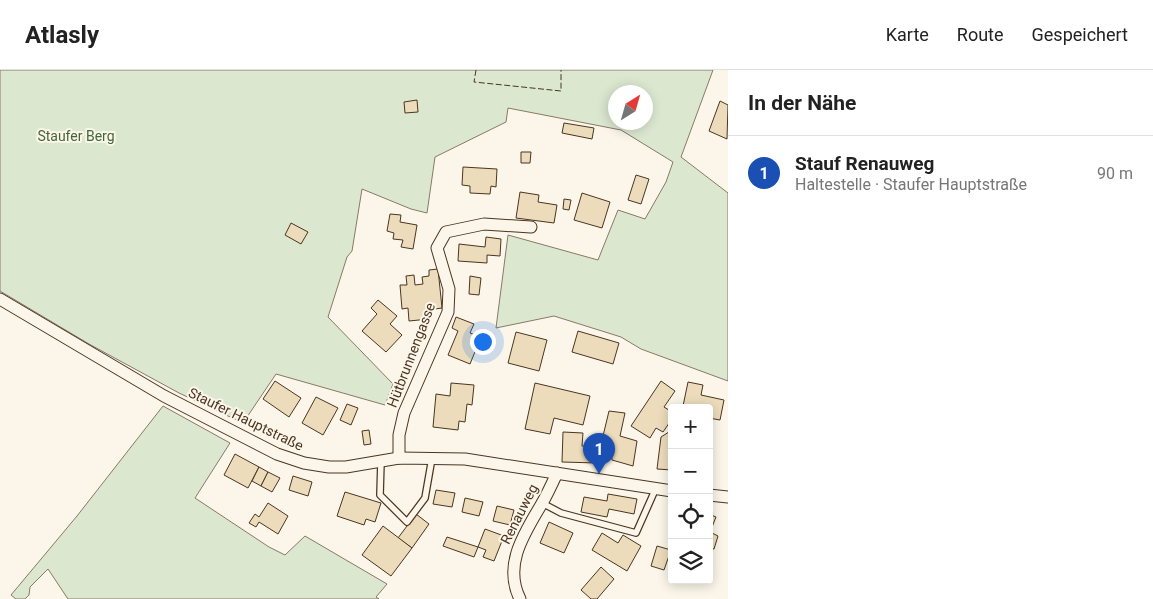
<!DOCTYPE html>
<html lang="de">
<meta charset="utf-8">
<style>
:root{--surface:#fff;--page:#f6f6f6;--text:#222;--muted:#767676;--line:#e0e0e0;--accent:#c62828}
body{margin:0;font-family:Roboto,sans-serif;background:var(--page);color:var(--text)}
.controls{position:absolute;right:15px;bottom:15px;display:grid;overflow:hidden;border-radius:5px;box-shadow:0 2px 12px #0003}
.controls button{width:45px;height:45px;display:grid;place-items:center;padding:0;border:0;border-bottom:1px solid var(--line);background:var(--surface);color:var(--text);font:25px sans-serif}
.compass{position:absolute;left:608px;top:15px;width:45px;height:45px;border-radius:50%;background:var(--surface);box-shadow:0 2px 12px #0003;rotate:37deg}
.you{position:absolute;left:482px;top:271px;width:18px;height:18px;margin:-12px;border:4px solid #fff;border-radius:50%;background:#1a73e8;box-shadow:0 0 0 8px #1a73e833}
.badge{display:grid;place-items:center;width:32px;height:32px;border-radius:50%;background:var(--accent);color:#fff;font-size:16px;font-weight:700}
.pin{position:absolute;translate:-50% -41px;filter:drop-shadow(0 1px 2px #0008)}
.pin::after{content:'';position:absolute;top:26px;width:18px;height:15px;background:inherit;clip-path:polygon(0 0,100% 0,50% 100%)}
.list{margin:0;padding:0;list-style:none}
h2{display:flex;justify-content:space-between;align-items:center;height:65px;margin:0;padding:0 20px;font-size:21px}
h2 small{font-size:16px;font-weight:400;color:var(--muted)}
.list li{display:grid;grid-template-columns:32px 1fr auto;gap:15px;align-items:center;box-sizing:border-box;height:75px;padding:0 20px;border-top:1px solid var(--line)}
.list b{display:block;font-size:19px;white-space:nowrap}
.list p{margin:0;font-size:16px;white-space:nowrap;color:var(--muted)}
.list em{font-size:16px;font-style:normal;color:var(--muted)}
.icon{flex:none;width:28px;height:28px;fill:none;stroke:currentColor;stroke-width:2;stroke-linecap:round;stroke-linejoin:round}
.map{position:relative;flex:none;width:728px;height:529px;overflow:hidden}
header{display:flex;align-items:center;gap:30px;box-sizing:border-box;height:70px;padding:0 25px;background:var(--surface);border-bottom:1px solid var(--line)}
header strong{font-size:24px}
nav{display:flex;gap:28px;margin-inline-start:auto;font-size:18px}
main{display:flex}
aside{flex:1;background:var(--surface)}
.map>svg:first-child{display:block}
.green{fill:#dce7d0;stroke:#887966;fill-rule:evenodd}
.building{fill:#ecdcbc;stroke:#4a3520}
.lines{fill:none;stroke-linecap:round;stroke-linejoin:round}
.lane-casing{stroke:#4a3520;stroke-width:8}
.street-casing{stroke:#4a3520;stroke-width:13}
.lane{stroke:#fbf6e9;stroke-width:5.5}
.street{stroke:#fbf6e9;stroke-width:11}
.fence{stroke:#4a3520;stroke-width:1;stroke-dasharray:6 2.5;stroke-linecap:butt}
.labels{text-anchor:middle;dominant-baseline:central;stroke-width:4;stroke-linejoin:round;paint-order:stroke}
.park-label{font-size:14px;fill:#436837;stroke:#fbf6e9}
.street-label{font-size:14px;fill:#4a3520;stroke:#fbf6e9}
</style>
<header>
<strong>Atlasly</strong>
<nav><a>Karte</a><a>Route</a><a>Gespeichert</a></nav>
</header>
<main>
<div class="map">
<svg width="728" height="529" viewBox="0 0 728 529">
<rect width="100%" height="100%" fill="#fbf6e9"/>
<!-- green -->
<g class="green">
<path d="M 0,0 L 713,0 L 681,87 L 728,123 L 728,311 L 641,279 L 621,267 L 554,246 L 496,258 L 508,165 L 598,190 L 618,140 L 645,149 L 666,112 L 673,92 L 621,60 L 508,38 L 506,52 L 435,87 L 427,143 L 411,139 L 362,119 L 352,181 L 347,187 L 328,247 L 393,314 L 385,335 L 276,304 L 243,353 L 179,323 L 89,274 L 0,221 ZM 616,22 L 646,22 L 646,52 L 616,52 Z"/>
<polygon points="163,336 230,373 195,428 269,477 285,485 305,466 387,514 376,527 379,529 68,529 48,499 30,517 29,525 25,529 16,529 11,525 77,446"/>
</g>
<!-- building -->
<g class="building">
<polygon points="417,30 418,42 405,43 404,32"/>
<polygon points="720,31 728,35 727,69 709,61"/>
<polygon points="564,53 594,58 592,69 562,63"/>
<polygon points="521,82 531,82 530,93 521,93"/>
<polygon points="463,97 497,99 496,117 491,116 490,124 470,123 470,116 462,115"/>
<polygon points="636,105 649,109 641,134 628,130"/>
<polygon points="520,122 539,125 538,132 557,135 554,153 516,148"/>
<polygon points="582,123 610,132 602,158 574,150"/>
<polygon points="564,129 571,130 569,140 563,139"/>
<polygon points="390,144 401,145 400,152 417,155 413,179 401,177 403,170 393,169 394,163 387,161"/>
<polygon points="291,153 308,162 301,174 285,165"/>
<polygon points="486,167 501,169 500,186 487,185 487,193 458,191 459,174 485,177"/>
<polygon points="438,199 442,238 428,240 429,249 409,251 408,238 402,239 400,215 407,215 406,206 414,205 415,215 423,214 422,207 429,206 429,200"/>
<polygon points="470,206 481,208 479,225 469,224"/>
<polygon points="378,230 397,246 390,254 402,265 386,282 362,261 377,244 371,238"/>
<polygon points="456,247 474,254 470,263 481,267 470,294 448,285 458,261 452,258"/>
<polygon points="578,261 619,273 613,294 572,282"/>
<polygon points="516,262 547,270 539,301 508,293"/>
<polygon points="275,311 301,328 289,347 263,329"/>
<polygon points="661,311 675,321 664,337 672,342 672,349 663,362 656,358 650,368 631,356"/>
<polygon points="688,312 703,315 701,325 724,330 720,350 709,348 709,338 694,338 683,336"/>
<polygon points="451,313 474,315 472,335 467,334 465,352 459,351 458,360 433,357 436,324 450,326"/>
<polygon points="535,313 590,326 583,355 554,348 550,364 525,359"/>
<polygon points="316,327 338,338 323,365 302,353"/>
<polygon points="347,334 358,338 351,355 340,350"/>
<polygon points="609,341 625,343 620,366 637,371 633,396 612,390 610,370 603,366"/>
<polygon points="369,360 371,374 364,375 362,361"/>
<polygon points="672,360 672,400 657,399 661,367"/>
<polygon points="563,362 583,363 582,376 598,377 597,393 562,392"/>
<polygon points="235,384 259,397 248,418 224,405"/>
<polygon points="259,397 268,402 261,416 252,411"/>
<polygon points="268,402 280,408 272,422 261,416"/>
<polygon points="293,406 312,412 308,426 289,420"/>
<polygon points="436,420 455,423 452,437 433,434"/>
<polygon points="345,422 381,433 375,452 366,449 364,455 337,446"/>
<polygon points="608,424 637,429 634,444 609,439 607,447 581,442 584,427 607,431"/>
<polygon points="465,428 483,432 479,446 462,442"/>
<polygon points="268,433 288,446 278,464 259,452 256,457 249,453 255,444 259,447"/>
<polygon points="497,436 514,440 510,455 493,451"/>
<polygon points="416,444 429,454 412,478 398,468"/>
<polygon points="709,444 716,447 710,462 718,466 714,479 709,478"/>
<polygon points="549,452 573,463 564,483 540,473"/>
<polygon points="383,456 412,478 391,506 362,485"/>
<polygon points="485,459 504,466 494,491 483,487 486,480 478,477"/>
<polygon points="602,463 618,473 623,465 641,476 627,501 592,480"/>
<polygon points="447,467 478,477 474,487 443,476"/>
<polygon points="657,476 671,480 664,500 651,496"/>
<polygon points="601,497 614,509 597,529 591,529 581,520"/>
</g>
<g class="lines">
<defs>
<g id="lane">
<polyline points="381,391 380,425 407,452 425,428 432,388"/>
<polyline points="542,433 561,443 636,463 656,418"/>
</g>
<g id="street">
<polyline points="0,229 164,326 277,384 304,393 329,397 346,397 399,388 465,389 672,421"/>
<polyline points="399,388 399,365 404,343 448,242 449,219 437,178 446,162 484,154 531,157"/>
<polyline points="709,425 728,427"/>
<path d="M 520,529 C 503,495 524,464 541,435 C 547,425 552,414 557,403"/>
</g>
</defs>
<!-- lane casing -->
<use href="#lane" class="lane-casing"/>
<!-- street casing -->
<use href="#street" class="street-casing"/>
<!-- lane -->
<use href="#lane" class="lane"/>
<!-- street -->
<use href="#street" class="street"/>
<!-- fence -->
<polyline class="fence" points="476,0 474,12 561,21 561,0"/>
</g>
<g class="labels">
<!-- park labels -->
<g class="park-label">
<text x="76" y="66">Staufer Berg</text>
</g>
<!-- street labels -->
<g class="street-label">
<text transform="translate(411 285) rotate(-69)">Hütbrunnengasse</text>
<text transform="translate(246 349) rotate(26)">Staufer Hauptstraße</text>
<text transform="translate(519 444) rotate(-63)">Renauweg</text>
</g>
</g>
</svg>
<div class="controls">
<button>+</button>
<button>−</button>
<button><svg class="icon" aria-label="locate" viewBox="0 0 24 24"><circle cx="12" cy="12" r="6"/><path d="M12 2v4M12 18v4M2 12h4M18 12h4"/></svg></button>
<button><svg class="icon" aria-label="layers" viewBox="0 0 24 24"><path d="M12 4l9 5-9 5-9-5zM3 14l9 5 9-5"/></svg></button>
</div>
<svg class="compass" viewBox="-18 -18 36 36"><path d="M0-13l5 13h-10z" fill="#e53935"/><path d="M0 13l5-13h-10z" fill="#767676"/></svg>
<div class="you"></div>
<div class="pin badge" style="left:599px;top:404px;background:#1a4fb4">1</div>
</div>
<aside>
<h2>In der Nähe<small></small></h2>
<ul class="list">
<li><span class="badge" style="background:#1a4fb4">1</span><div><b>Stauf Renauweg</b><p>Haltestelle · Staufer Hauptstraße</p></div><em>90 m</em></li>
</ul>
</aside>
</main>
